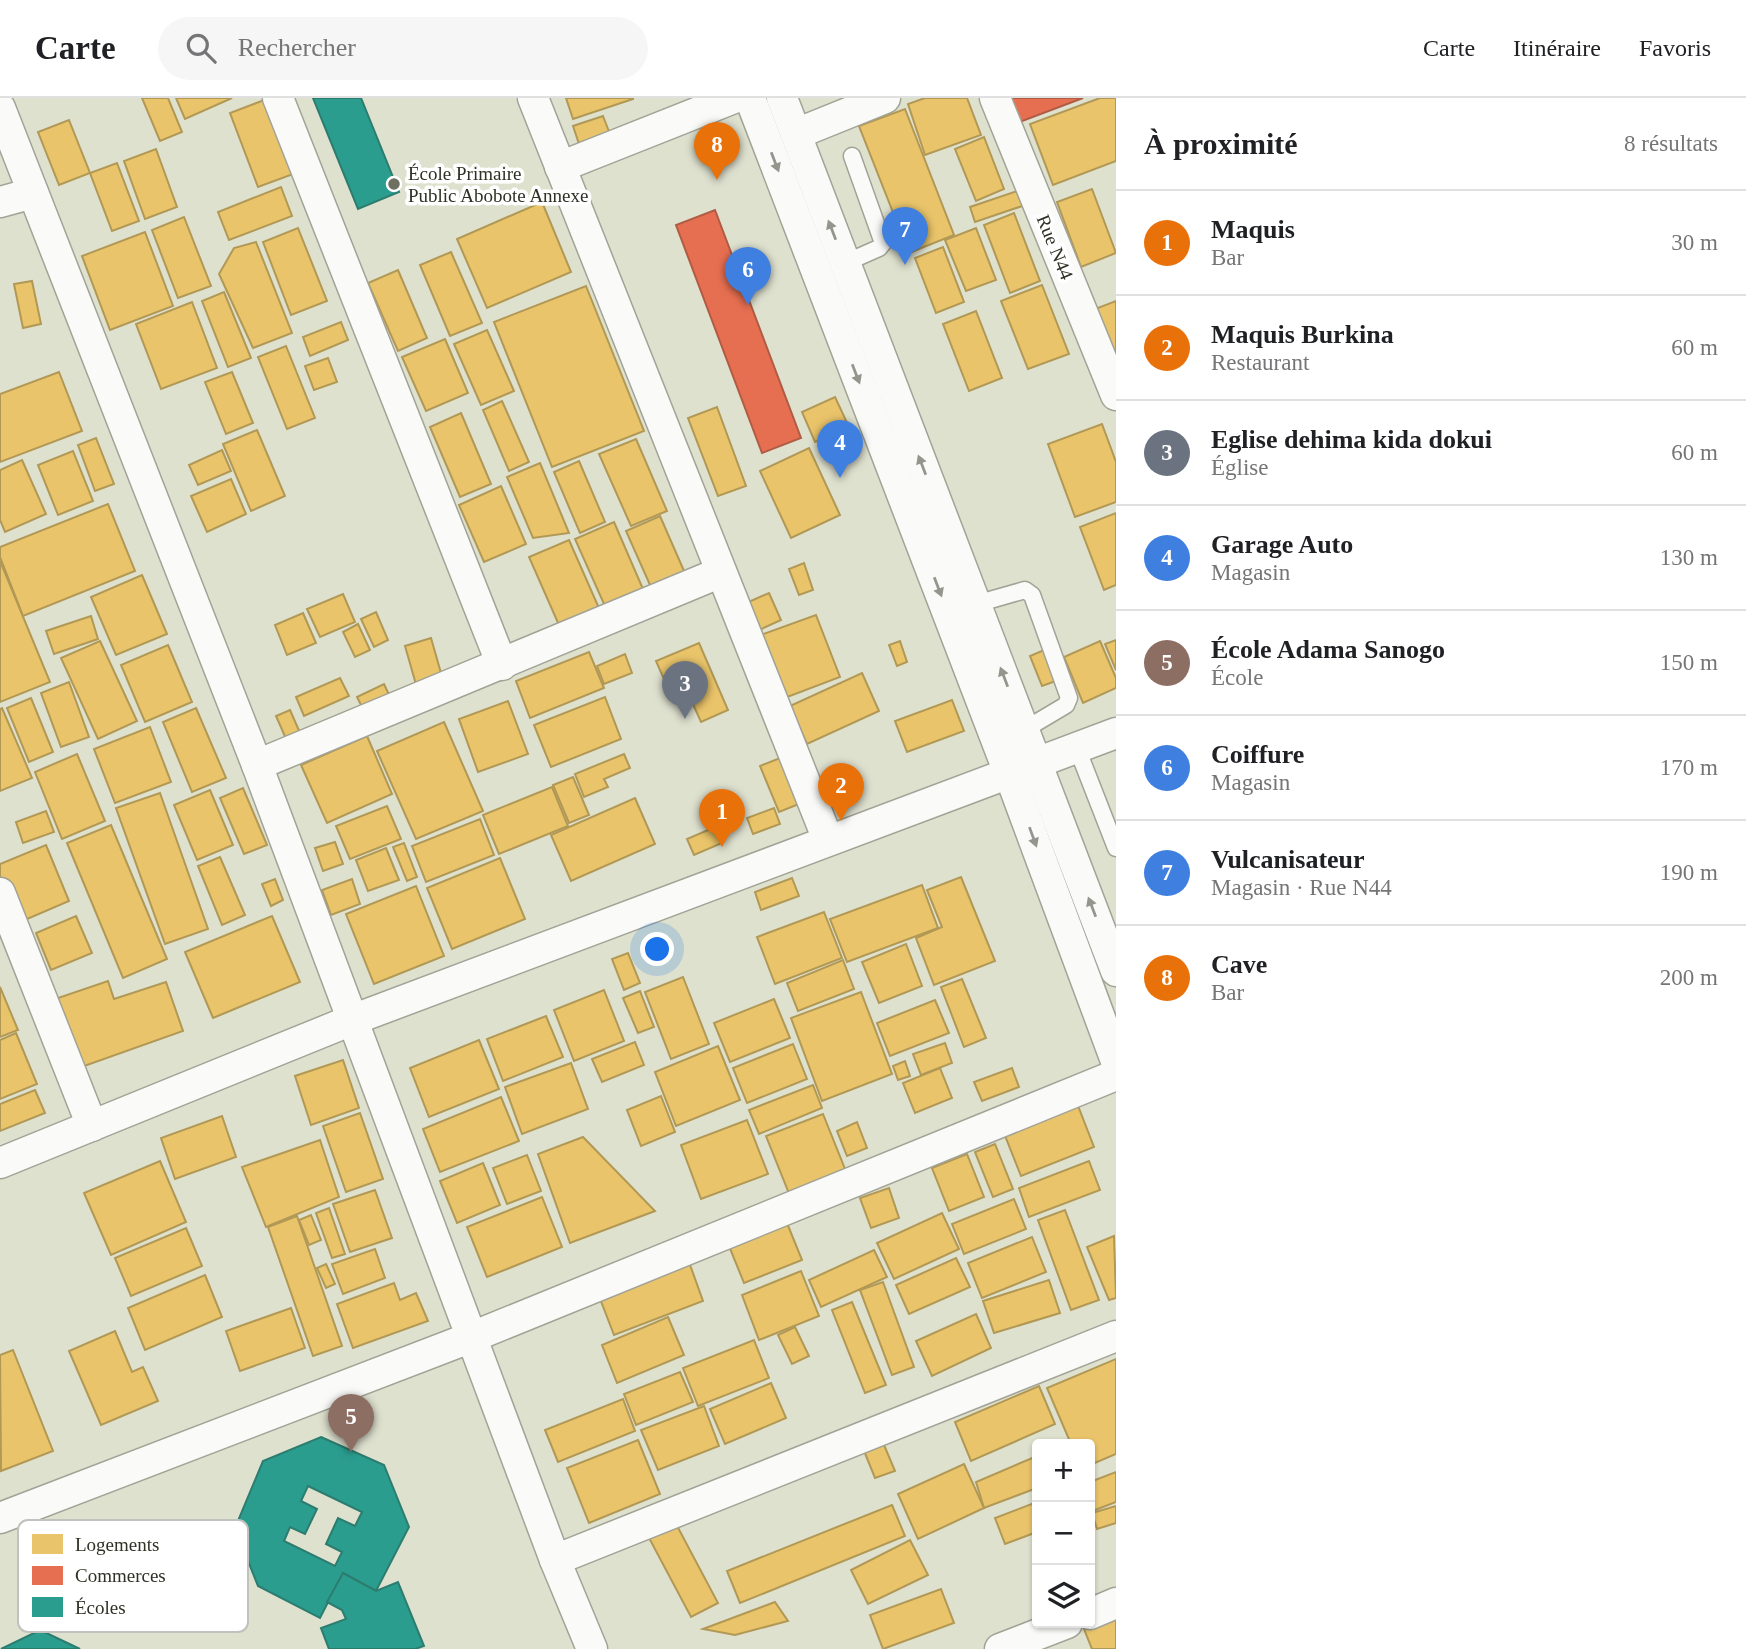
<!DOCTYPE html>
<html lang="fr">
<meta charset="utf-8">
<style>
:root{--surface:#fff;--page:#f6f6f6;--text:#202124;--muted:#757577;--line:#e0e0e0;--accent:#0b8043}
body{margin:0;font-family:Georgia,serif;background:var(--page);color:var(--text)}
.controls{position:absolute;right:21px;bottom:21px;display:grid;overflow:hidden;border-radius:7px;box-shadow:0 2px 5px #0004}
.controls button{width:63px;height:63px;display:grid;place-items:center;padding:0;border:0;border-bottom:2px solid var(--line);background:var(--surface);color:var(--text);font:35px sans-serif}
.you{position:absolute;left:658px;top:852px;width:24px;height:24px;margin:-18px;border:5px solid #fff;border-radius:50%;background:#1a73e8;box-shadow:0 0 0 10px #1a73e833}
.badge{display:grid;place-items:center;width:46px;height:46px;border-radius:50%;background:var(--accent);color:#fff;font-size:23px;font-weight:700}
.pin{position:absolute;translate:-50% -58px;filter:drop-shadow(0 2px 4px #0008)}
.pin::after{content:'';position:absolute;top:37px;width:24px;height:21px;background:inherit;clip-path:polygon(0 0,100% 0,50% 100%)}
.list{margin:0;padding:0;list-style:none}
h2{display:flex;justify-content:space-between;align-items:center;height:91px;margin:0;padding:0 28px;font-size:30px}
h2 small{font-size:23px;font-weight:400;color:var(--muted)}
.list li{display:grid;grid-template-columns:46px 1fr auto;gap:21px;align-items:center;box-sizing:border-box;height:105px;padding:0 28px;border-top:2px solid var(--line)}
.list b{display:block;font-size:26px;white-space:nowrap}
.list p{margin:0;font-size:23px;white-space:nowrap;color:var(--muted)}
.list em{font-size:23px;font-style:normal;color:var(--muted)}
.icon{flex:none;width:38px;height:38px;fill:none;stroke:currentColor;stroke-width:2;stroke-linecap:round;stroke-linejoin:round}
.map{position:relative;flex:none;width:1116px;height:1551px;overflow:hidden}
header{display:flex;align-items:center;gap:42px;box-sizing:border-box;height:98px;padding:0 35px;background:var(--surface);border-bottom:2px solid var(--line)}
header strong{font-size:33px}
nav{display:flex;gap:38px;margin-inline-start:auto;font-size:24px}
.search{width:490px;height:63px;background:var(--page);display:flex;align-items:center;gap:18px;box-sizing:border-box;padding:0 24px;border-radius:38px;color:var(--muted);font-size:26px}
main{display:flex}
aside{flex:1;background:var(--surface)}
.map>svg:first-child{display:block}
.homes{fill:#e9c46a;stroke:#b19855;stroke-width:2}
.shops{fill:#e76f51;stroke:#b05c44;stroke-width:2}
.schools{fill:#2a9d8f;stroke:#2c7d6f;stroke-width:2;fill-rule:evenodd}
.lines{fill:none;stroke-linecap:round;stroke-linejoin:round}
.service-casing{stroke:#a2a396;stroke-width:19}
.minor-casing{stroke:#a2a396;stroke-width:33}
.service{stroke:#fafaf8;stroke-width:16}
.minor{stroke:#fafaf8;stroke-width:30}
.oneway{fill:#94968e}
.poi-dot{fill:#6d6f60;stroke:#fff;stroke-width:2.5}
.labels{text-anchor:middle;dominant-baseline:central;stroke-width:7;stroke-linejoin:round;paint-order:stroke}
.poi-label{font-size:19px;fill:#2f3124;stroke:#fff;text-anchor:start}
.street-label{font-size:19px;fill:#2f3124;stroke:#fff}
.key{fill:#fff;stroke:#c1c1bd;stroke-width:2}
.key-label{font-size:19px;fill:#2f3124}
</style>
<header>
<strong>Carte</strong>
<div class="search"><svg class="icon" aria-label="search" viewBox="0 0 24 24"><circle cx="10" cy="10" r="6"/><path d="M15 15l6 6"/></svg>Rechercher</div>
<nav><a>Carte</a><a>Itinéraire</a><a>Favoris</a></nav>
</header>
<main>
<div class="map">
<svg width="1116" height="1551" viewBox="0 0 1116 1551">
<rect width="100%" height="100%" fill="#dfe1cf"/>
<!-- homes -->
<g class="homes">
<polygon points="142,0 168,0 182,34 160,43"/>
<polygon points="176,0 232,0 185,21"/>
<polygon points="566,0 633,0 633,1 573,21"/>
<polygon points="925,0 967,0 981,37 925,57 908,6"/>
<polygon points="1100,0 1116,0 1116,63 1053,87 1030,26"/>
<polygon points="267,1 296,75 258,89 230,15"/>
<polygon points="905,11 954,137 909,155 859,28"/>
<polygon points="603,18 610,36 579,46 573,28"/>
<polygon points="69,22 90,75 59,87 38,34"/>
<polygon points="984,39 1004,91 976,103 955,51"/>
<polygon points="156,51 177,109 145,121 124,63"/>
<polygon points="117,65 139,123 112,133 90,75"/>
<polygon points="281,89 292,118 229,142 218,114"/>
<polygon points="1023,91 1028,106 975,124 970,109"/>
<polygon points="1092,91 1116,155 1081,169 1057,104"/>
<polygon points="542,104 571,174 487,210 457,141"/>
<polygon points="1014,115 1040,183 1010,195 984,127"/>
<polygon points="184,119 211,188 178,200 152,132"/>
<polygon points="298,130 327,203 291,217 263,144"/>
<polygon points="976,130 996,182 966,193 945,142"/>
<polygon points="145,134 173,208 110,232 82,158"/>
<polygon points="256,144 292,235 253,250 219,176 234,150"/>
<polygon points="943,149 964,204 936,215 915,160"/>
<polygon points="451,154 482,225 450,238 420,167"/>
<polygon points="398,172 427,240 398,253 368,185"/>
<polygon points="32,183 41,226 23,230 14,186"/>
<polygon points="1042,187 1069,256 1028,271 1001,203"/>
<polygon points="586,188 644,333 552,369 494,224"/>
<polygon points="224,194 251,260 228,269 202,203"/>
<polygon points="1116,203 1116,268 1095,211"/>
<polygon points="192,204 217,270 161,291 136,226"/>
<polygon points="976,213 1002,280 969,293 943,226"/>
<polygon points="341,224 348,242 310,258 303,239"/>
<polygon points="487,232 514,293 481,307 454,246"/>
<polygon points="445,241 468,295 426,313 402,259"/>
<polygon points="286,248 315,320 287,331 258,259"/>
<polygon points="328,260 337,284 314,292 305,268"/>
<polygon points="59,274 82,333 0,364 0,296"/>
<polygon points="232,274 253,325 226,336 205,284"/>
<polygon points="835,299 849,329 815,344 802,314"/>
<polygon points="502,303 529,364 509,373 483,312"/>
<polygon points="717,309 746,388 718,398 688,320"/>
<polygon points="461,315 491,386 460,399 430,329"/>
<polygon points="1102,326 1116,364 1116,404 1075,419 1048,346"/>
<polygon points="257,332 285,398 251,413 223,346"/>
<polygon points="96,340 114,386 95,393 78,347"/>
<polygon points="636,341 667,413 631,428 599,356"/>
<polygon points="809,350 840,417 791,440 760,373"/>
<polygon points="222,352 231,373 198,387 189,367"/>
<polygon points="73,353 93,403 58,417 38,367"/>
<polygon points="22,362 46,416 5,434 0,422 0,372"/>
<polygon points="579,363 605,424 580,435 554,374"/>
<polygon points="540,365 569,435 533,440 507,379"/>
<polygon points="231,381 246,416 207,434 191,398"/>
<polygon points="501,388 526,446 484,464 459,407"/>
<polygon points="108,406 135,473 23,518 0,459 0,449"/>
<polygon points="1116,415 1116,487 1104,492 1080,429"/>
<polygon points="660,418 688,482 654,496 626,433"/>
<polygon points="614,424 646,498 608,515 575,441"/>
<polygon points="569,442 602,517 562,534 529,459"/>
<polygon points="0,463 50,584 0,604"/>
<polygon points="804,465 813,492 799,497 789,471"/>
<polygon points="142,477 167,536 116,557 91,499"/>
<polygon points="769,495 781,522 757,533 744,506"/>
<polygon points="343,496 355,524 320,539 307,511"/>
<polygon points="376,514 388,542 374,549 361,521"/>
<polygon points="303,515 316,545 287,557 275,527"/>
<polygon points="816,517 840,579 782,601 758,538"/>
<polygon points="91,518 98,541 54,556 46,533"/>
<polygon points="358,526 370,552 355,559 343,534"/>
<polygon points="431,540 443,582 417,590 405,548"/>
<polygon points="1116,542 1116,572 1105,546"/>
<polygon points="100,543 137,623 98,641 61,560"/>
<polygon points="900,543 907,564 897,568 889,547"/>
<polygon points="1100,543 1116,580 1116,590 1083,605 1064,559"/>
<polygon points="699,545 728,612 701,624 678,573 663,579 656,563"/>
<polygon points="168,547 192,604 145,624 121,567"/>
<polygon points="1044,552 1056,583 1042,588 1030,558"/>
<polygon points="589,554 604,590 530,620 516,583"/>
<polygon points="625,556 632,575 604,586 597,568"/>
<polygon points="862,575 879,613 807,646 790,608"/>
<polygon points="340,580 349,598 304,618 296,599"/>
<polygon points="69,584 89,639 61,649 41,595"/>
<polygon points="384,586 390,599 363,611 357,599"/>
<polygon points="605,599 621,641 551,669 534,627"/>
<polygon points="31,600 53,654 29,664 7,610"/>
<polygon points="952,602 964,633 907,654 895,623"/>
<polygon points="508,603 528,656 478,674 459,621"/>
<polygon points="2,610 32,680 0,693 0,611"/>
<polygon points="196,610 226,680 192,694 163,624"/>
<polygon points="290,612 304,644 290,650 276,618"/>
<polygon points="444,624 483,713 416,741 377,653"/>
<polygon points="150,629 171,684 115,705 94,651"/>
<polygon points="367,638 392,696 327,725 301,667"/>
<polygon points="77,656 105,723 62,741 35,674"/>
<polygon points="624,656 630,670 604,681 608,689 584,699 575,676"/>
<polygon points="785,658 804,704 779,714 760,668"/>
<polygon points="573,679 589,717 569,725 553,687"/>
<polygon points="552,689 568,728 499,756 483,717"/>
<polygon points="243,690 267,747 244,756 220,700"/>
<polygon points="210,692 233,747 197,762 174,707"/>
<polygon points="160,695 208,831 165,846 116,710"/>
<polygon points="635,700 655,746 571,783 551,737"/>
<polygon points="387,708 401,741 350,761 336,728"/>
<polygon points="774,710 780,726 753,736 747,720"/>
<polygon points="46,713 54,734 23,745 16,724"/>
<polygon points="480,721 494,757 426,784 412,748"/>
<polygon points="111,727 167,861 123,880 67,745"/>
<polygon points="715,729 722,745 694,757 687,741"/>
<polygon points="335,744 343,766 323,773 315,750"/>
<polygon points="404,745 417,779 407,783 393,749"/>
<polygon points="46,747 69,803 18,825 0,781 0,766"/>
<polygon points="386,750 399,782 368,793 356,762"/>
<polygon points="220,759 245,817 222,827 198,768"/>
<polygon points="500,760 525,821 452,851 427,790"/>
<polygon points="961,779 995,863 934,887 916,840 942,829 927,792"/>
<polygon points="792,780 799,798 761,812 755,794"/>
<polygon points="275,781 283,802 271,808 262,786"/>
<polygon points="352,781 360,806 331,817 322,792"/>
<polygon points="922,787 938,830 847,864 830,821"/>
<polygon points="416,788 444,858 374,886 346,816"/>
<polygon points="824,814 842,860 775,886 757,839"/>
<polygon points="76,818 92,855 51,872 36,835"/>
<polygon points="272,818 300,884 213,920 185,854"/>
<polygon points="906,846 922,888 879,905 862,864"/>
<polygon points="628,855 640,885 624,892 612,861"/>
<polygon points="843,862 854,891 798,913 787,885"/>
<polygon points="683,879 709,946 671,961 645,894"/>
<polygon points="962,881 986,940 964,949 941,889"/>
<polygon points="108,883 114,901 166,884 183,933 73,972 49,903"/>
<polygon points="0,889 18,932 0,939"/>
<polygon points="604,892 624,943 574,963 554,912"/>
<polygon points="640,893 654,929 638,935 623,900"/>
<polygon points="861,894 892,976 822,1003 791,920"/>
<polygon points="774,901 790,940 730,964 714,925"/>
<polygon points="935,902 949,935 890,958 877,925"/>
<polygon points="546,918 563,959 503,983 487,941"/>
<polygon points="16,935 37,986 0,1001 0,942"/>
<polygon points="479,942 499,991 429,1019 410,970"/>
<polygon points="635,944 644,967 602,984 592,961"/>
<polygon points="945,945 952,965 921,977 913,956"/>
<polygon points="793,946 807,981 747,1005 733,970"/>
<polygon points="718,948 740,1002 676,1028 655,974"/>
<polygon points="343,962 359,1010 311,1027 295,978"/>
<polygon points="905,963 910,978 898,982 893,968"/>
<polygon points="571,965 588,1011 522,1036 505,989"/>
<polygon points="940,970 952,1000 915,1015 903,985"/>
<polygon points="1012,970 1019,989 982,1003 974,984"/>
<polygon points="813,987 822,1010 759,1036 749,1012"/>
<polygon points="35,992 45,1015 0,1033 0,1006"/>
<polygon points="661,998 675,1034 641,1048 627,1012"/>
<polygon points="501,999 519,1043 440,1074 423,1031"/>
<polygon points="1075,1000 1094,1049 1021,1078 1002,1030"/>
<polygon points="360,1015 383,1081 346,1094 323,1028"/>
<polygon points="823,1016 849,1081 792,1103 766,1038"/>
<polygon points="222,1018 236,1059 175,1081 161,1040"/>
<polygon points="747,1022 768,1076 701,1101 681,1047"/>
<polygon points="857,1024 867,1050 847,1058 837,1033"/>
<polygon points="583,1039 655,1113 570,1145 538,1056"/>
<polygon points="320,1042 339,1099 266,1129 242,1069"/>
<polygon points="995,1046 1013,1091 993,1099 975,1054"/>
<polygon points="967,1056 984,1099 949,1113 932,1070"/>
<polygon points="527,1057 541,1093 507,1106 493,1070"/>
<polygon points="160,1063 186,1124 111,1157 84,1095"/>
<polygon points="1089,1063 1100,1092 1029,1119 1019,1090"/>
<polygon points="483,1065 500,1107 457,1125 440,1083"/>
<polygon points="889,1090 899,1120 871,1130 860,1100"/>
<polygon points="375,1092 392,1140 350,1154 333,1106"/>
<polygon points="542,1099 562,1149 487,1179 467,1129"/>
<polygon points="1014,1101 1026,1131 964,1156 952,1126"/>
<polygon points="329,1110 345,1156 332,1160 316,1115"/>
<polygon points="1065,1112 1099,1202 1071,1212 1038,1122"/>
<polygon points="942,1115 959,1151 894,1181 877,1145"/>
<polygon points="311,1117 321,1142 309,1147 299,1122"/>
<polygon points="297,1118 342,1248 313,1258 268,1129"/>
<polygon points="787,1125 802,1162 744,1185 729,1148"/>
<polygon points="186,1130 202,1168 131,1198 115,1160"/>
<polygon points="1114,1138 1116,1200 1109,1202 1087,1149"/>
<polygon points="1032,1139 1046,1174 982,1200 968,1165"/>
<polygon points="375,1151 385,1180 343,1196 332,1166"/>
<polygon points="874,1152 887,1179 821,1209 809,1182"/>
<polygon points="956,1160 970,1189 909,1216 896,1187"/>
<polygon points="689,1164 703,1203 614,1237 599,1198"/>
<polygon points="326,1166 335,1186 326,1190 317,1170"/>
<polygon points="801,1173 819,1218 759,1242 742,1197"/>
<polygon points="205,1177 222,1219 145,1252 128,1210"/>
<polygon points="1049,1182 1060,1215 994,1235 983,1203"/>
<polygon points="883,1184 914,1269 892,1277 860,1192"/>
<polygon points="394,1185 400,1202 416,1195 428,1223 353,1250 337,1206"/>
<polygon points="852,1204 886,1287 865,1295 832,1212"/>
<polygon points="291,1210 305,1250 240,1273 226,1233"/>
<polygon points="976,1216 991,1250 932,1278 916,1243"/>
<polygon points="668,1219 684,1257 617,1285 602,1247"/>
<polygon points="795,1229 809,1258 792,1266 778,1237"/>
<polygon points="115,1233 132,1274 143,1269 158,1303 101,1327 69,1253"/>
<polygon points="754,1242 769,1280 698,1308 683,1270"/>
<polygon points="13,1252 53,1353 1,1373 0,1257"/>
<polygon points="1116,1261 1116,1356 1090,1367 1090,1346 1071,1346 1047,1290"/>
<polygon points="680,1274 693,1304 636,1327 624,1296"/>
<polygon points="771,1285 786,1320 725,1346 710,1311"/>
<polygon points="1039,1288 1055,1326 971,1363 955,1324"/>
<polygon points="623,1301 635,1333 558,1364 545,1332"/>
<polygon points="704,1308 719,1348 658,1372 641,1332"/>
<polygon points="879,1335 895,1373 875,1380 860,1343"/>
<polygon points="638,1342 660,1396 589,1425 567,1370"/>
<polygon points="1037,1358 1037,1390 984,1410 976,1384"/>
<polygon points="964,1366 984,1410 918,1441 898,1396"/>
<polygon points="1116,1374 1116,1404 1090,1414 1090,1384"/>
<polygon points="1037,1404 1037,1434 1005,1446 995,1420"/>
<polygon points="892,1407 905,1438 740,1505 727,1473"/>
<polygon points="1116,1408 1116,1425 1097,1431 1092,1415"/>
<polygon points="675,1424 718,1505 691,1519 648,1438"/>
<polygon points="910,1442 928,1477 868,1506 851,1472"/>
<polygon points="941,1491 954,1525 883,1551 870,1517"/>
<polygon points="775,1504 788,1523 735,1537 703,1531"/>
<polygon points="1116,1519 1116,1551 1092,1551 1084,1531"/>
</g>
<!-- shops -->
<g class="shops">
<polygon points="1008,0 1083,0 1017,25"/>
<polygon points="715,112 801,340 762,355 676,127"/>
</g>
<!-- schools -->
<g class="schools">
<polygon points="313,0 361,0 399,94 358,111"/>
<path d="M 321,1339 L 384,1367 L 409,1429 L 376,1493 L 343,1475 L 320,1520 L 258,1488 L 235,1430 L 263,1363 ZM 308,1388 L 362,1414 L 355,1428 L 338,1420 L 326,1446 L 342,1454 L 335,1468 L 284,1443 L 290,1429 L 305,1436 L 317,1411 L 301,1403 Z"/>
<polygon points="343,1475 376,1493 398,1484 424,1548 415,1551 329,1551 321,1530 346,1521 342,1512 327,1504"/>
<polygon points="40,1532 80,1551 1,1551"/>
</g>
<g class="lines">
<defs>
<g id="service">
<polyline points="845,165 879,150 883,145 852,58"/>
<polyline points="976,506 1025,492 1032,497 1069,600 1066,607 1024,632"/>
<polyline points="1077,650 1116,750"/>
</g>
<g id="minor">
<polyline points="278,0 502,567"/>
<polyline points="533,0 828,742"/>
<polyline points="750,0 1009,675 1116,963"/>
<polyline points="782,0 1116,873"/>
<polyline points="995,0 1116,297"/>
<polyline points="0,10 257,667 555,1462 592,1551"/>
<polyline points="796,36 885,0"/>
<polyline points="560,69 734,0"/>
<polyline points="0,104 33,95"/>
<polyline points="257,667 719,475"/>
<polyline points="0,795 92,1028"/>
<polyline points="0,1065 352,922 1116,635"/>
<polyline points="0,1420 472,1239 1116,977"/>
<polyline points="555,1462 1116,1238"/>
<polyline points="1090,1516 1116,1505"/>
<polyline points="1000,1551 1067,1525"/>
</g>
</defs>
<!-- service casing -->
<use href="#service" class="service-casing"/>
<!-- minor casing -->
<use href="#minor" class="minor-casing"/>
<!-- service -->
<use href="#service" class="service"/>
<!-- minor -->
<use href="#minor" class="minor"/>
</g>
<!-- one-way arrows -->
<defs><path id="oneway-solid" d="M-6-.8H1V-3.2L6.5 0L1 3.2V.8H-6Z" transform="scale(1.75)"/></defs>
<g class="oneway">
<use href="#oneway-solid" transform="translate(775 64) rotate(69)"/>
<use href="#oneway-solid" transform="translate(832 132) rotate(-111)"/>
<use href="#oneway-solid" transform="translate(856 276) rotate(69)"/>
<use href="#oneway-solid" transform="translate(922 367) rotate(-111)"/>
<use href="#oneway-solid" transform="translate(938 489) rotate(69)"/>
<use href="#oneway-solid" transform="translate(1004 579) rotate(-111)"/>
<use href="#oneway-solid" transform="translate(1033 739) rotate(70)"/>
<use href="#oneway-solid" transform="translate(1092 809) rotate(-111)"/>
</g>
<!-- markers -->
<circle class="poi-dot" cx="394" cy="86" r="7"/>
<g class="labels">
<!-- poi labels -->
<g class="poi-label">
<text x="408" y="75">École Primaire<tspan x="408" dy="22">Public Abobote Annexe</tspan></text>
</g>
<!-- street labels -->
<g class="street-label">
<text transform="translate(1055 149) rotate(68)">Rue N44</text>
</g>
</g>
<!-- legend -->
<rect x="18" y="1422" width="230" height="112" rx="10" class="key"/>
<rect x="32" y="1436" width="31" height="20" fill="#e9c46a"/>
<rect x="32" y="1468" width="31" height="19" fill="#e76f51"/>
<rect x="32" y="1499" width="31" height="20" fill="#2a9d8f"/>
<g class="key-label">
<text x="75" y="1453">Logements</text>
<text x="75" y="1484">Commerces</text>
<text x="75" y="1516">Écoles</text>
</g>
</svg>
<div class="controls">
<button>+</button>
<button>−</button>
<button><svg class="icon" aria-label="layers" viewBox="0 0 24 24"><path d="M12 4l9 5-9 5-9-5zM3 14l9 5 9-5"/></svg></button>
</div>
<div class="you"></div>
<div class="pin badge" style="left:722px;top:749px;background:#e8710a">1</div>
<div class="pin badge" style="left:841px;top:723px;background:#e8710a">2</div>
<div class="pin badge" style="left:685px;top:621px;background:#6b7280">3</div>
<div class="pin badge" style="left:840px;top:380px;background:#3f7fe0">4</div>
<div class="pin badge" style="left:351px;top:1354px;background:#8d6e63">5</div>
<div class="pin badge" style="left:748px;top:207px;background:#3f7fe0">6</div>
<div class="pin badge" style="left:905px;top:167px;background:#3f7fe0">7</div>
<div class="pin badge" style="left:717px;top:82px;background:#e8710a">8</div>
</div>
<aside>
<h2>À proximité<small>8 résultats</small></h2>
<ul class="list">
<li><span class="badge" style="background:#e8710a">1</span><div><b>Maquis</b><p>Bar</p></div><em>30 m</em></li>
<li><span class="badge" style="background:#e8710a">2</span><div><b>Maquis Burkina</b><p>Restaurant</p></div><em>60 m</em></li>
<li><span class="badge" style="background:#6b7280">3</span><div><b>Eglise dehima kida dokui</b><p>Église</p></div><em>60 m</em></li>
<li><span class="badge" style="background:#3f7fe0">4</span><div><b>Garage Auto</b><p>Magasin</p></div><em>130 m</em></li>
<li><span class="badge" style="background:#8d6e63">5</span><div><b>École Adama Sanogo</b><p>École</p></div><em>150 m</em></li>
<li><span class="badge" style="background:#3f7fe0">6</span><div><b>Coiffure</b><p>Magasin</p></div><em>170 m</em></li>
<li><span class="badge" style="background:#3f7fe0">7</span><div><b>Vulcanisateur</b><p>Magasin · Rue N44</p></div><em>190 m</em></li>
<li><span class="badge" style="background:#e8710a">8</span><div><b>Cave</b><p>Bar</p></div><em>200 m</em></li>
</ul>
</aside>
</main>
